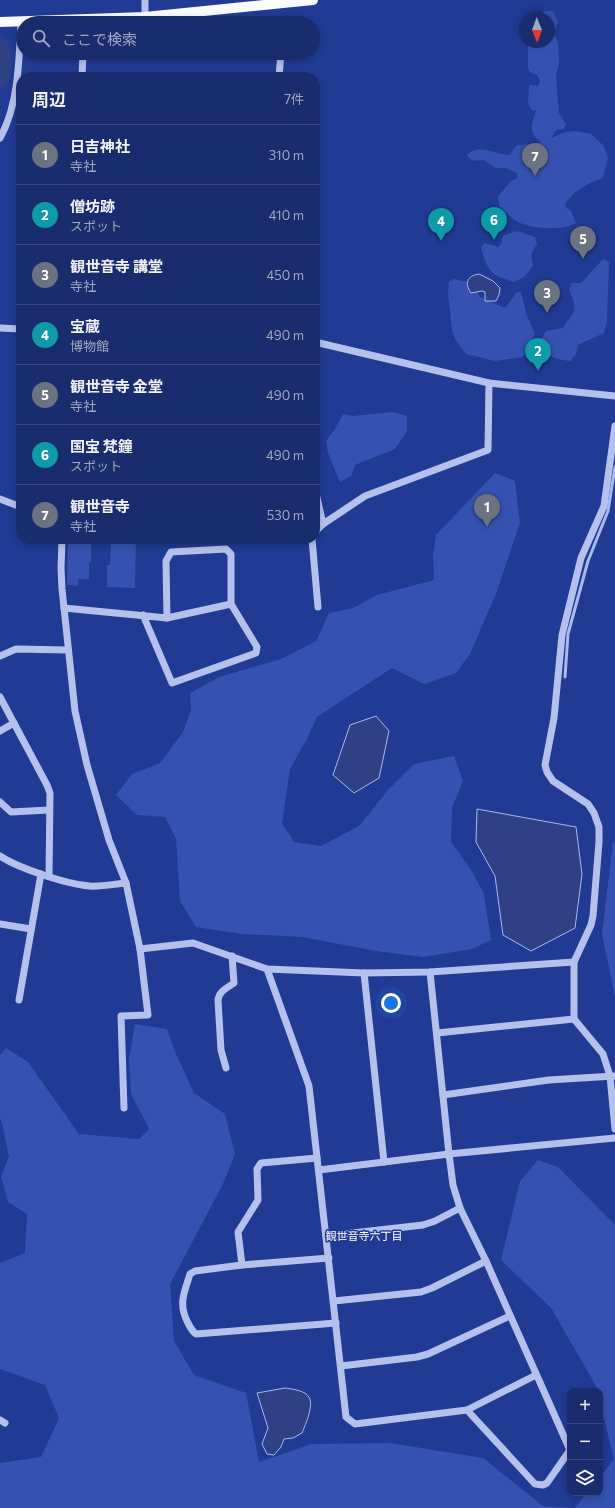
<!DOCTYPE html>
<html lang="ja">
<meta charset="utf-8">
<style>
:root{--surface:#192c6e;--page:#223473;--text:#f1f3f6;--muted:#9fa7c2;--line:#374881;--accent:#ea580c}
body{margin:0;font-family:Commissioner,"Noto Sans JP",sans-serif;background:var(--page);color:var(--text)}
.controls{position:absolute;right:12px;bottom:12px;display:grid;overflow:hidden;border-radius:8px;box-shadow:0 2px 6px #0003}
.controls button{width:36px;height:36px;display:grid;place-items:center;padding:0;border:0;border-bottom:1px solid var(--line);background:var(--surface);color:var(--text);font:20px sans-serif}
.compass{position:absolute;left:519px;top:12px;width:36px;height:36px;border-radius:50%;background:var(--surface);box-shadow:0 2px 6px #0003;rotate:179deg}
.you{position:absolute;left:391px;top:1003px;width:14px;height:14px;margin:-10px;border:3px solid #fff;border-radius:50%;background:#1a73e8;box-shadow:0 0 0 6px #1a73e833}
.badge{display:grid;place-items:center;width:26px;height:26px;border-radius:50%;background:var(--accent);color:#fff;font-size:13px;font-weight:700}
.pin{position:absolute;translate:-50% -33px;filter:drop-shadow(0 1px 2px #0008)}
.pin::after{content:'';position:absolute;top:21px;width:14px;height:12px;background:inherit;clip-path:polygon(0 0,100% 0,50% 100%)}
.list{margin:0;padding:0;list-style:none}
h2{display:flex;justify-content:space-between;align-items:center;height:52px;margin:0;padding:0 16px;font-size:17px}
h2 small{font-size:13px;font-weight:400;color:var(--muted)}
.list li{display:grid;grid-template-columns:26px 1fr auto;gap:12px;align-items:center;box-sizing:border-box;height:60px;padding:0 16px;border-top:1px solid var(--line)}
.list b{display:block;font-size:15px;white-space:nowrap}
.list p{margin:0;font-size:13px;white-space:nowrap;color:var(--muted)}
.list em{font-size:13px;font-style:normal;color:var(--muted)}
.icon{flex:none;width:22px;height:22px;fill:none;stroke:currentColor;stroke-width:2;stroke-linecap:round;stroke-linejoin:round}
.map{position:relative;flex:none;width:615px;height:1508px;overflow:hidden}
.search{position:absolute;background:var(--surface);box-shadow:0 2px 6px #0003;left:16px;top:16px;width:304px;height:44px;display:flex;align-items:center;gap:10px;box-sizing:border-box;padding:0 14px;border-radius:22px;color:var(--muted);font-size:15px}
.panel{position:absolute;background:var(--surface);box-shadow:0 2px 6px #0003;left:16px;top:72px;width:304px;height:472px;border-radius:16px}
.map>svg:first-child{display:block}
.green{fill:#3552b0}
.water{fill:#2f4184;stroke:#a8b9ee}
.lines{fill:none;stroke-linecap:round;stroke-linejoin:round}
.stream{stroke:#a8b9ee;stroke-width:3}
.river{stroke:#2f4184;stroke-width:19}
.minor{stroke:#b4c1ed;stroke-width:7}
.major{stroke:#fafbff;stroke-width:10}
.labels{text-anchor:middle;dominant-baseline:central;stroke-width:3;stroke-linejoin:round;paint-order:stroke}
.neighbourhood-label{font-size:11px;fill:#fff;stroke:#213a93}
</style>
<div class="map">
<svg width="615" height="1508" viewBox="0 0 615 1508">
<rect width="100%" height="100%" fill="#213a93"/>
<!-- green -->
<g class="green">
<path d="M 546,11 L 553,11 L 558,22 L 554,33 L 558,43 L 559,64 L 556,76 L 559,113 L 566,124 L 564,129 L 556,130 L 551,138 L 565,132 L 576,131 L 591,134 L 604,146 L 608,158 L 603,178 C 589,183 570,192 565,206 L 571,211 L 576,223 C 563,231 531,229 518,222 C 511,218 505,211 499,206 L 498,196 L 511,181 L 517,178 L 517,173 L 506,168 L 495,168 L 484,160 C 477,161 471,162 467,155 C 478,143 495,154 509,155 L 517,145 L 535,144 L 541,142 C 528,132 531,125 536,111 L 532,110 L 528,104 L 529,85 L 538,86 L 540,81 L 537,75 L 530,72 L 528,68 L 528,42 L 539,44 L 540,42 L 549,42 L 549,18 L 538,18 L 539,13 Z"/>
<path d="M 517,231 L 535,237 L 537,244 L 531,254 L 533,266 L 524,277 L 514,282 C 491,275 488,272 481,248 L 484,243 L 498,247 L 501,244 L 503,236 Z"/>
<path d="M 603,259 L 609,262 L 607,322 L 604,333 L 578,345 L 576,354 L 570,361 C 550,358 547,358 542,338 L 546,331 L 563,328 C 575,311 578,309 569,290 L 572,283 L 581,283 Z"/>
<polygon points="454,279 473,283 480,297 505,308 517,292 521,292 527,316 535,334 523,357 495,361 466,354 455,339 452,330 448,293 449,282"/>
<polygon points="393,412 407,416 407,431 395,449 355,465 351,476 340,482 328,453 326,441 335,429 343,414 353,416"/>
<polygon points="495,473 515,481 520,523 496,594 470,654 456,673 424,684 392,668 317,717 307,739 290,769 282,823 294,842 321,846 359,826 388,790 414,764 454,756 463,781 452,808 451,842 470,868 484,894 491,940 472,949 423,957 376,951 302,937 242,934 196,927 180,901 176,839 165,817 137,815 116,795 132,774 160,763 183,732 191,710 190,693 219,677 281,659 316,641 329,613 353,608 377,595 434,580 433,556 436,535"/>
<polygon points="68,539 91,539 91,562 89,562 89,579 78,579 78,586 67,585"/>
<polygon points="111,539 136,539 135,588 107,587 107,565 110,565"/>
<polygon points="613,842 615,843 615,997 602,934"/>
<polygon points="135,1024 167,1029 176,1054 194,1093 225,1114 235,1154 223,1184 170,1284 174,1341 194,1375 246,1393 259,1462 311,1444 390,1443 483,1458 543,1506 573,1508 0,1508 0,1463 41,1457 59,1418 45,1385 0,1369 0,1263 25,1253 27,1214 8,1202 1,1176 9,1157 3,1128 0,1118 0,1055 6,1048 28,1062 79,1134 139,1139 149,1129 131,1094 129,1059"/>
<polygon points="538,1160 558,1167 615,1225 615,1508 575,1508 587,1493 600,1493 600,1477 614,1459 600,1403 600,1391 597,1391 596,1386 551,1308 501,1260 520,1181"/>
</g>
<!-- water -->
<g class="water">
<path d="M 479,274 L 493,281 L 500,288 L 499,295 L 496,301 L 485,301 L 485,292 L 482,291 L 471,293 C 464,283 467,276 479,274 Z"/>
<polygon points="376,716 389,731 379,778 354,793 333,775 350,725"/>
<polygon points="477,809 576,827 582,874 575,928 531,951 503,935 495,876 476,842"/>
<path d="M 285,1388 C 291,1389 301,1390 306,1394 C 317,1401 305,1425 302,1433 L 293,1438 L 284,1439 L 281,1447 L 274,1455 L 267,1454 L 262,1444 L 268,1428 L 257,1393 Z"/>
</g>
<g class="lines">
<!-- stream -->
<polyline class="stream" points="565,677 568,634 588,561 608,511 615,467"/>
<!-- river -->
<polyline class="river" points="0,45 2,62 0,78"/>
<!-- minor -->
<g class="minor">
<polyline points="145,0 145,17"/>
<polyline points="284,23 284,21"/>
<polyline points="82,77 83,53"/>
<polyline points="279,77 281,53"/>
<path d="M 0,138 C 19,104 19,59 21,21"/>
<polyline points="0,328 21,329 21,326"/>
<polyline points="315,342 489,383 615,396"/>
<polyline points="615,426 604,506 581,558 562,635 554,718 545,765 547,772 553,781 588,804 594,813 599,827 599,842 593,916 591,925 574,962 574,1019 603,1054 610,1076 615,1129"/>
<polyline points="315,489 323,524 365,496 488,450 489,383"/>
<polyline points="0,499 21,507"/>
<polyline points="315,532 323,524"/>
<polyline points="62,539 61,568 62,589 75,711 87,765 109,840 126,883 140,949 193,943 267,969 364,973 430,972 574,962"/>
<polyline points="312,539 318,607"/>
<polyline points="64,608 167,618 231,604 257,647 256,653 172,683 143,615"/>
<polyline points="167,618 166,561 171,552 226,549 231,554 231,604"/>
<polyline points="0,656 16,649 68,650"/>
<polyline points="0,697 47,785 50,793 49,876"/>
<polyline points="0,731 14,723"/>
<polyline points="0,802 11,812 49,810"/>
<path d="M 0,856 C 18,868 66,884 89,886 C 101,887 114,884 126,883"/>
<polyline points="0,924 31,929"/>
<polyline points="267,969 309,1086 346,1417 355,1424 467,1410 536,1375"/>
<polyline points="430,972 449,1154 453,1185 460,1208 486,1261 570,1450 547,1483 543,1485 535,1484 467,1410"/>
<polyline points="364,973 384,1162"/>
<polyline points="19,1000 41,874"/>
<polyline points="437,1033 574,1019"/>
<path d="M 226,1068 L 221,1050 L 218,1000 C 219,991 227,988 234,983 L 232,956"/>
<polyline points="443,1095 549,1080 614,1076"/>
<polyline points="124,1108 121,1016 148,1015 140,949"/>
<polyline points="319,1170 449,1154 615,1138"/>
<polyline points="326,1236 423,1225 435,1221 460,1208"/>
<path d="M 329,1258 L 242,1265 L 195,1271 L 190,1274 C 184,1293 178,1304 188,1323 C 190,1327 192,1331 196,1334 L 336,1323"/>
<polyline points="242,1265 238,1232 258,1200 257,1169 261,1163 317,1158"/>
<polyline points="334,1301 421,1292 432,1288 486,1261"/>
<polyline points="341,1366 417,1357 428,1354 510,1316"/>
<polyline points="0,1420 5,1423"/>
</g>
<!-- major -->
<polyline class="major" points="0,22 145,17 313,0"/>
</g>
<g class="labels">
<!-- neighbourhood labels -->
<g class="neighbourhood-label">
<text x="364" y="1235">観世音寺六丁目</text>
</g>
</g>
</svg>
<div class="controls">
<button>+</button>
<button>−</button>
<button><svg class="icon" aria-label="layers" viewBox="0 0 24 24"><path d="M12 4l9 5-9 5-9-5zM3 14l9 5 9-5"/></svg></button>
</div>
<svg class="compass" viewBox="-18 -18 36 36"><path d="M0-13l5 13h-10z" fill="#e53935"/><path d="M0 13l5-13h-10z" fill="#9fa7c2"/></svg>
<div class="you"></div>
<div class="pin badge" style="left:487px;top:527px;background:#6b7280">1</div>
<div class="pin badge" style="left:538px;top:371px;background:#0f9aa8">2</div>
<div class="pin badge" style="left:547px;top:313px;background:#6b7280">3</div>
<div class="pin badge" style="left:441px;top:241px;background:#0f9aa8">4</div>
<div class="pin badge" style="left:583px;top:259px;background:#6b7280">5</div>
<div class="pin badge" style="left:494px;top:240px;background:#0f9aa8">6</div>
<div class="pin badge" style="left:535px;top:176px;background:#6b7280">7</div>
<div class="search"><svg class="icon" aria-label="search" viewBox="0 0 24 24"><circle cx="10" cy="10" r="6"/><path d="M15 15l6 6"/></svg>ここで検索</div>
<section class="panel">
<h2>周辺<small>7件</small></h2>
<ul class="list">
<li><span class="badge" style="background:#6b7280">1</span><div><b>日吉神社</b><p>寺社</p></div><em>310 m</em></li>
<li><span class="badge" style="background:#0f9aa8">2</span><div><b>僧坊跡</b><p>スポット</p></div><em>410 m</em></li>
<li><span class="badge" style="background:#6b7280">3</span><div><b>観世音寺 講堂</b><p>寺社</p></div><em>450 m</em></li>
<li><span class="badge" style="background:#0f9aa8">4</span><div><b>宝蔵</b><p>博物館</p></div><em>490 m</em></li>
<li><span class="badge" style="background:#6b7280">5</span><div><b>観世音寺 金堂</b><p>寺社</p></div><em>490 m</em></li>
<li><span class="badge" style="background:#0f9aa8">6</span><div><b>国宝 梵鐘</b><p>スポット</p></div><em>490 m</em></li>
<li><span class="badge" style="background:#6b7280">7</span><div><b>観世音寺</b><p>寺社</p></div><em>530 m</em></li>
</ul>
</section>
</div>
